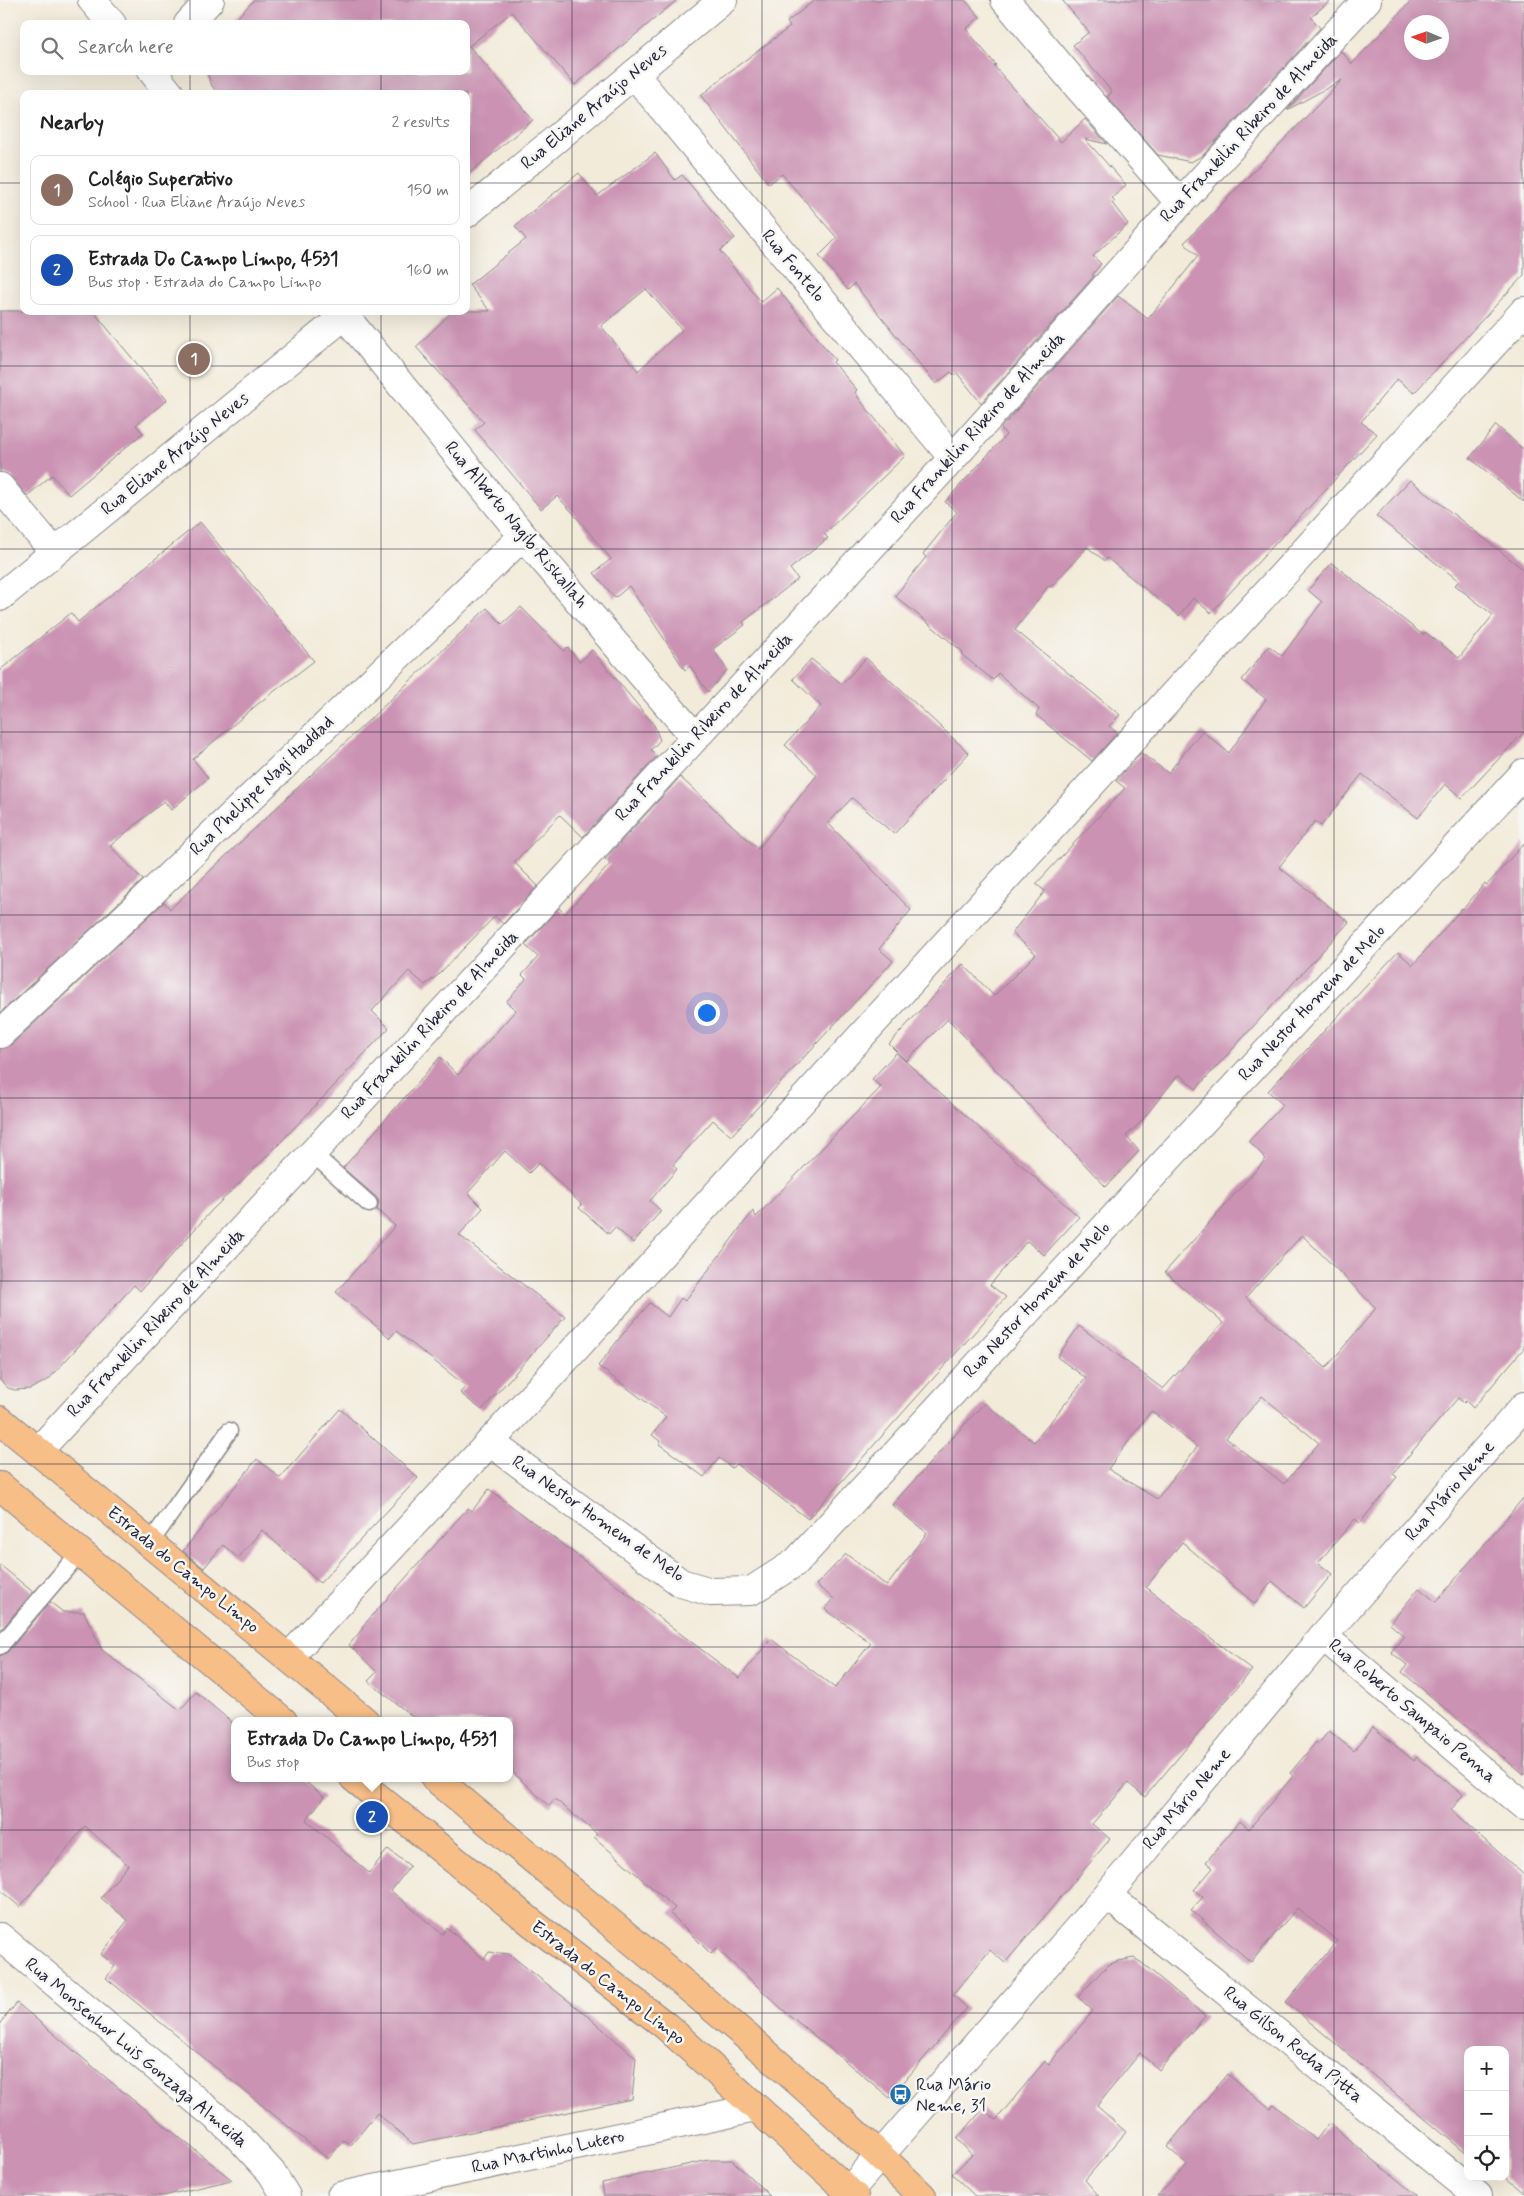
<!DOCTYPE html>
<meta charset="utf-8">
<style>
:root{--surface:#fff;--page:#f6f6f6;--text:#222;--muted:#767676;--line:#e0e0e0;--accent:#0b8043}
body{margin:0;font-family:Mynerve,sans-serif;background:var(--page);color:var(--text)}
.controls{position:absolute;right:15px;bottom:15px;display:grid;overflow:hidden;border-radius:10px;box-shadow:0 5px 20px #0002}
.controls button{width:45px;height:45px;display:grid;place-items:center;padding:0;border:0;border-bottom:1px solid var(--line);background:var(--surface);color:var(--text);font:25px sans-serif}
.compass{position:absolute;left:1404px;top:15px;width:45px;height:45px;border-radius:50%;background:var(--surface);box-shadow:0 5px 20px #0002;rotate:272deg}
.you{position:absolute;left:706px;top:1012px;width:18px;height:18px;margin:-12px;border:4px solid #fff;border-radius:50%;background:#1a73e8;box-shadow:0 0 0 8px #1a73e833}
.badge{display:grid;place-items:center;width:32px;height:32px;border-radius:50%;background:var(--accent);color:#fff;font-size:16px;font-weight:700}
.pin{position:absolute;translate:-50% -50%;border:2px solid #fff;box-shadow:0 1px 5px #0006}
.popup{position:absolute;left:231px;top:1717px;width:282px;height:65px;box-sizing:border-box;display:grid;place-content:center;border-radius:10px;background:var(--surface);filter:drop-shadow(0 1px 4px #0005);font-size:16px;white-space:nowrap;color:var(--muted)}
.popup b{font-size:19px;color:var(--text)}
.popup::after{content:'';position:absolute;left:50%;top:100%;margin-left:-10px;border:10px solid transparent;border-top-color:var(--surface)}
.list{margin:0;padding:0;list-style:none}
h2{display:flex;justify-content:space-between;align-items:center;height:65px;margin:0;padding:0 20px;font-size:21px}
h2 small{font-size:16px;font-weight:400;color:var(--muted)}
.list li{display:grid;grid-template-columns:32px 1fr auto;gap:15px;align-items:center;box-sizing:border-box;height:70px;margin:0 10px 10px;padding:0 10px;border:1px solid var(--line);border-radius:10px}
.list b{display:block;font-size:19px;white-space:nowrap}
.list p{margin:0;font-size:16px;white-space:nowrap;color:var(--muted)}
.list em{font-size:16px;font-style:normal;color:var(--muted)}
.icon{flex:none;width:28px;height:28px;fill:none;stroke:currentColor;stroke-width:2;stroke-linecap:round;stroke-linejoin:round}
.map{position:relative;flex:none;width:1524px;height:2196px;overflow:hidden}
.search{position:absolute;background:var(--surface);box-shadow:0 5px 20px #0002;left:20px;top:20px;width:450px;height:55px;display:flex;align-items:center;gap:12px;box-sizing:border-box;padding:0 18px;border-radius:10px;color:var(--muted);font-size:19px}
.panel{position:absolute;background:var(--surface);box-shadow:0 5px 20px #0002;left:20px;top:90px;width:450px;height:225px;border-radius:10px}
.map>svg:first-child{display:block}
.building{fill:#cb92b3;fill-rule:evenodd}
.lines{fill:none;stroke-linecap:round;stroke-linejoin:round}
.service-casing{stroke:#8a868a;stroke-width:19}
.minor-casing{stroke:#8a868a;stroke-width:30}
.primary-casing{stroke:#8a868a;stroke-width:30}
.service{stroke:#fff;stroke-width:16}
.minor{stroke:#fff;stroke-width:28}
.primary{stroke:#f7be88;stroke-width:28}
.grid{fill:none;stroke:#22223b;stroke-width:1;stroke-opacity:0.55}
.labels{text-anchor:middle;dominant-baseline:central;stroke-width:5;stroke-linejoin:round;paint-order:stroke}
.street-label{font-size:18px;fill:#22223b;stroke:#f6f6f2}
.poi-label{font-size:18px;fill:#22223b;stroke:#f6f6f2;text-anchor:start}
</style>
<div class="map">
<svg width="1524" height="2196" viewBox="0 0 1524 2196">
<rect width="100%" height="100%" fill="#f6f6f2"/>
<filter id="ink" filterUnits="userSpaceOnUse"><feTurbulence type="fractalNoise" baseFrequency=".02" numOctaves="2"/><feDisplacementMap in="SourceGraphic" scale="10" xChannelSelector="R" yChannelSelector="G"/><feConvolveMatrix kernelMatrix="1 2 1 2 8 2 1 2 1" color-interpolation-filters="sRGB"/></filter>
<filter id="wash" filterUnits="userSpaceOnUse"><feTurbulence type="fractalNoise" baseFrequency=".0096" numOctaves="4" result="noise"/><feDisplacementMap in="SourceGraphic" scale="20" xChannelSelector="R" yChannelSelector="G"/><feGaussianBlur stdDeviation="1.12" result="paint"/><feColorMatrix in="noise" values="0 0 0 0 0 0 0 0 0 0 0 0 0 0 0 0 0 1.4 0 .05"/><feComposite in="paint" operator="in"/></filter>
<g filter="url(#wash)">
<rect width="100%" height="100%" fill="#f3ebda"/>
<g id="blocks">
<!-- building -->
<g class="building">
<polygon points="254,0 677,0 575,85 512,12 469,46 533,120 466,176 466,94 219,94 212,86 206,71 466,71 466,24 231,24"/>
<polygon points="815,0 965,0 980,17 966,29 996,65 994,66 1061,142 1085,119 1107,144 1085,139 1126,185 1112,198 1115,201 1112,203 1128,224 1093,256 1101,264 1092,275 1094,276 981,403 957,373 954,375 951,372 936,384 854,284 848,290 819,256 837,238 782,174 769,184 701,96 725,75 790,27 787,22"/>
<polygon points="1062,0 1331,0 1311,17 1320,28 1203,155 1191,162 1158,155 1107,97 1112,92 1073,45 1089,32"/>
<path d="M 1412,0 L 1524,0 L 1524,275 L 1414,393 L 1397,379 L 1361,422 L 1377,434 L 1211,613 L 1193,598 L 1179,616 L 1107,558 L 1105,561 L 1087,547 L 1051,587 L 1048,586 L 1015,630 L 1120,715 L 1109,726 L 1117,733 L 1092,761 L 1036,715 L 1039,709 L 998,673 L 993,680 L 961,654 L 963,652 L 895,596 L 926,557 L 923,554 L 957,512 L 945,502 L 1006,435 L 1001,428 L 1118,296 L 1148,319 L 1198,256 L 1184,243 L 1342,80 L 1287,110 L 1341,51 L 1352,64 ZM 1412,22 L 1442,22 L 1442,52 L 1412,52 Z"/>
<path d="M 655,153 L 675,180 L 682,175 L 735,238 L 720,251 L 761,302 L 777,288 L 835,360 L 833,362 L 857,390 L 855,392 L 860,400 L 905,456 L 824,534 L 828,538 L 790,569 L 798,579 L 743,622 L 745,625 L 713,649 L 727,670 L 708,692 L 690,666 L 685,670 L 629,586 L 615,598 L 594,573 L 611,559 L 573,513 L 557,496 L 541,509 L 475,430 L 484,422 L 416,347 L 453,311 L 490,311 L 469,285 L 526,239 L 515,226 L 547,199 L 579,173 L 597,196 ZM 646,289 L 682,330 L 638,371 L 601,326 Z"/>
<polygon points="0,311 93,311 167,400 136,425 143,433 69,495 52,475 27,496 12,477 0,472"/>
<polygon points="1496,425 1524,450 1524,502 1470,458"/>
<polygon points="1410,480 1524,570 1524,732 1462,798 1445,784 1418,818 1362,774 1321,826 1315,821 1279,867 1349,922 1196,1089 1179,1074 1139,1124 1126,1136 1139,1151 1106,1187 948,1019 906,1061 889,1044 963,964 994,996 1036,954 1012,933 1045,891 1036,884 1125,788 1116,781 1141,753 1168,773 1202,731 1229,753 1266,699 1242,680 1269,646 1282,656 1322,602 1308,590 1332,563 1423,635 1425,632 1459,658 1493,615 1455,585 1459,581 1376,516"/>
<polygon points="200,522 314,661 259,703 193,759 208,778 171,810 164,801 110,846 143,880 0,1013 0,670 71,613 78,622"/>
<polygon points="521,607 564,651 567,647 580,662 592,650 654,725 660,740 651,750 657,756 583,837 560,815 514,862 538,886 503,924 495,916 437,976 425,985 409,971 372,1011 389,1028 277,1146 211,1211 140,1291 134,1285 48,1380 30,1389 15,1390 8,1388 0,1380 0,1049 11,1045 164,902 170,909 487,608 502,624"/>
<polygon points="866,658 969,753 894,834 852,798 828,823 911,910 879,949 893,961 731,1136 713,1120 673,1165 677,1169 650,1201 661,1211 633,1243 615,1227 609,1234 579,1208 582,1205 539,1163 529,1173 505,1151 468,1193 483,1208 459,1235 565,1317 482,1410 460,1393 466,1386 396,1331 390,1338 336,1292 395,1226 377,1210 379,1201 376,1197 343,1168 440,1057 458,1075 516,1010 506,1002 526,979 522,975 538,957 525,945 559,908 565,914 610,864 605,859 680,777 758,849 817,775 785,745 821,706 793,679 811,659 842,684"/>
<path d="M 1524,843 L 1524,1348 L 1473,1408 L 1466,1401 L 1464,1403 L 1458,1398 L 1393,1474 L 1397,1477 L 1360,1523 L 1355,1519 L 1318,1563 L 1332,1574 L 1304,1608 L 1272,1581 L 1255,1604 L 1182,1542 L 1146,1587 L 1252,1670 L 1145,1797 L 1128,1783 L 1092,1824 L 1110,1839 L 1005,1963 L 990,1950 L 953,1995 L 967,2008 L 890,2098 L 782,2009 L 716,1948 L 711,1954 L 670,1913 L 675,1908 L 594,1837 L 597,1834 L 555,1799 L 549,1806 L 510,1770 L 510,1721 L 418,1721 L 368,1681 L 377,1672 L 349,1645 L 363,1628 L 362,1627 L 468,1508 L 472,1511 L 489,1489 L 739,1678 L 771,1639 L 835,1688 L 871,1643 L 825,1609 L 834,1599 L 816,1585 L 846,1554 L 887,1586 L 927,1533 L 892,1505 L 984,1403 L 1034,1442 L 1086,1378 L 1057,1357 L 1079,1326 L 1163,1389 L 1223,1323 L 1165,1272 L 1266,1159 L 1249,1141 L 1283,1105 L 1268,1091 L 1398,952 L 1413,965 L 1462,908 L 1463,909 L 1485,883 L 1487,885 ZM 1302,1235 L 1376,1308 L 1326,1368 L 1246,1298 ZM 1262,1396 L 1319,1443 L 1284,1484 L 1226,1438 ZM 1151,1411 L 1197,1447 L 1157,1499 L 1108,1469 Z"/>
<polygon points="896,1053 1079,1217 1044,1255 1027,1241 990,1285 1006,1297 808,1519 736,1464 732,1468 719,1458 704,1477 659,1444 661,1442 652,1435 666,1417 598,1366 626,1330 650,1303 668,1317 681,1298 685,1301 753,1211 756,1217 881,1087 872,1079"/>
<polygon points="340,1409 418,1478 320,1583 262,1530 238,1558 223,1545 204,1568 183,1551 257,1459 280,1478"/>
<polygon points="1524,1497 1524,1775 1402,1672 1407,1665 1391,1652 1404,1636 1390,1624 1419,1588 1436,1602"/>
<polygon points="0,1565 33,1592 0,1631"/>
<polygon points="50,1602 63,1612 84,1612 102,1650 180,1710 196,1692 234,1724 234,1778 301,1778 324,1797 306,1820 369,1873 388,1849 410,1866 391,1891 442,1934 447,1928 484,1959 489,1952 509,1954 589,2017 636,2058 632,2099 413,2144 377,2113 351,2145 344,2140 328,2159 106,1978 115,1966 101,1954 128,1920 101,1898 128,1865 85,1826 20,1907 0,1890 0,1656 8,1652"/>
<polygon points="1373,1727 1414,1761 1417,1757 1463,1795 1451,1810 1524,1875 1524,2193 1505,2177 1505,2050 1468,2050 1468,2155 1286,2002 1337,1941 1297,1908 1251,1962 1191,1910 1203,1897 1194,1890 1213,1868 1206,1862 1240,1821 1249,1829 1293,1776 1290,1773 1316,1742 1318,1744 1329,1731 1354,1751"/>
<polygon points="1134,1958 1142,1963 1205,2016 1159,2070 1140,2053 1097,2106 1126,2132 1085,2180 1099,2196 975,2196 952,2174 972,2155 957,2139 983,2109 996,2120 1045,2061 1049,2064 1093,2011 1078,1997 1102,1971 1110,1964 1118,1961"/>
<polygon points="17,2003 122,2091 232,2180 163,2196 0,2196 0,2023"/>
<polygon points="1227,2074 1270,2108 1273,2104 1316,2140 1329,2123 1417,2196 1157,2196 1187,2164 1167,2147"/>
<polygon points="709,2160 732,2160 770,2196 604,2196 602,2183"/>
</g>
</g>
</g>
<g filter="url(#ink)">
<use href="#blocks" fill-opacity="0" stroke="#8a868a" stroke-width="1"/>
<g class="lines">
<defs>
<g id="service">
<polyline points="312,1153 369,1204"/>
<polyline points="150,1543 229,1431"/>
<polyline points="0,1646 80,1552"/>
</g>
<g id="minor">
<polyline points="92,0 112,24"/>
<polyline points="1005,0 1078,87 1180,203"/>
<polyline points="188,24 210,0"/>
<polyline points="152,71 170,94"/>
<polyline points="634,74 953,458"/>
<polyline points="466,214 723,0"/>
<polyline points="341,311 523,536 695,737"/>
<polyline points="0,487 54,552"/>
<polyline points="0,597 350,311"/>
<polyline points="0,1034 145,899 523,536"/>
<polyline points="490,1442 681,1583 711,1592 751,1591 796,1562 1524,773"/>
<polyline points="38,1451 953,458 1180,203 1367,0"/>
<polyline points="1323,1636 1524,1806"/>
<polyline points="289,1657 490,1442 1524,311"/>
<polyline points="1107,1895 1478,2196"/>
<polyline points="0,1937 233,2131 271,2172 286,2196"/>
<polyline points="849,2191 1107,1895 1323,1636 1524,1406"/>
<polyline points="341,2196 755,2108"/>
</g>
<g id="primary">
<polyline points="0,1420 365,1721"/>
<polyline points="0,1486 283,1721"/>
<polyline points="354,1778 532,1923 666,2026 854,2196"/>
<path d="M 435,1778 C 599,1915 768,2046 922,2196"/>
</g>
</defs>
<!-- service casing -->
<use href="#service" class="service-casing"/>
<!-- minor casing -->
<use href="#minor" class="minor-casing"/>
<!-- primary casing -->
<use href="#primary" class="primary-casing"/>
<!-- service -->
<use href="#service" class="service"/>
<!-- minor -->
<use href="#minor" class="minor"/>
<!-- primary -->
<use href="#primary" class="primary"/>
</g>
</g>
<!-- grid -->
<path class="grid" d="M 190,0 L 190,24M 381,0 L 381,24M 572,0 L 572,2196M 762,0 L 762,2196M 952,0 L 952,2196M 1143,0 L 1143,2196M 1334,0 L 1334,2196M 190,71 L 190,94M 381,71 L 381,94M 0,183 L 24,183M 466,183 L 1524,183M 190,311 L 190,2196M 381,311 L 381,2196M 0,366 L 1524,366M 0,549 L 1524,549M 0,732 L 1524,732M 0,915 L 1524,915M 0,1098 L 1524,1098M 0,1281 L 1524,1281M 0,1464 L 1524,1464M 0,1647 L 1524,1647M 0,1830 L 1524,1830M 0,2013 L 1524,2013"/>
<!-- icons -->
<defs>
<symbol id="bus-disc" viewBox="-11 -11 22 22"><circle r="9.5" fill="#1f6fb2" stroke="#f6f6f2"/><path d="M-5-6H5V4H4V6H2V4H-2V6H-4V4H-5ZM-3.5-4V0h7V-4ZM-3.5 1.2v1.5H-2V1.2ZM2 1.2v1.5H3.5V1.2Z" fill="#fff"/></symbol>
</defs>
<g fill-rule="evenodd">
<use href="#bus-disc" x="888" y="2082" width="25" height="25"/>
</g>
<g class="labels">
<!-- street labels -->
<g class="street-label">
<text transform="translate(594 107) rotate(-40)">Rua Eliane Araújo Neves</text>
<text transform="translate(1249 128) rotate(-47)">Rua Frankilin Ribeiro de Almeida</text>
<text transform="translate(793 266) rotate(50)">Rua Fontelo</text>
<text transform="translate(978 428) rotate(-48)">Rua Frankilin Ribeiro de Almeida</text>
<text transform="translate(175 454) rotate(-39)">Rua Eliane Araújo Neves</text>
<text transform="translate(516 525) rotate(50)">Rua Alberto Nagib Riskallah</text>
<text transform="translate(704 727) rotate(-47)">Rua Frankilin Ribeiro de Almeida</text>
<text transform="translate(262 786) rotate(-44)">Rua Phelippe Nagi Haddad</text>
<text transform="translate(1312 1003) rotate(-47)">Rua Nestor Homem de Melo</text>
<text transform="translate(430 1025) rotate(-47)">Rua Frankilin Ribeiro de Almeida</text>
<text transform="translate(1037 1300) rotate(-47)">Rua Nestor Homem de Melo</text>
<text transform="translate(156 1323) rotate(-47)">Rua Frankilin Ribeiro de Almeida</text>
<text transform="translate(1450 1491) rotate(-49)">Rua Mário Neme</text>
<text transform="translate(598 1519) rotate(35)">Rua Nestor Homem de Melo</text>
<text transform="translate(183 1570) rotate(39)">Estrada do Campo Limpo</text>
<text transform="translate(1412 1711) rotate(40)">Rua Roberto Sampaio Penna</text>
<text transform="translate(1187 1799) rotate(-50)">Rua Mário Neme</text>
<text transform="translate(608 1983) rotate(38)">Estrada do Campo Limpo</text>
<text transform="translate(1293 2045) rotate(39)">Rua Gilson Rocha Pitta</text>
<text transform="translate(136 2053) rotate(40)">Rua Monsenhor Luis Gonzaga Almeida</text>
<text transform="translate(548 2152) rotate(-12)">Rua Martinho Lutero</text>
</g>
<!-- poi labels -->
<g class="poi-label">
<text x="916" y="2085">Rua Mário<tspan x="916" dy="21">Neme, 31</tspan></text>
</g>
</g>
</svg>
<div class="controls">
<button>+</button>
<button>−</button>
<button><svg class="icon" aria-label="locate" viewBox="0 0 24 24"><circle cx="12" cy="12" r="6"/><path d="M12 2v4M12 18v4M2 12h4M18 12h4"/></svg></button>
</div>
<svg class="compass" viewBox="-18 -18 36 36"><path d="M0-13l5 13h-10z" fill="#e53935"/><path d="M0 13l5-13h-10z" fill="#767676"/></svg>
<div class="you"></div>
<div class="pin badge" style="left:194px;top:359px;background:#8d6e63">1</div>
<div class="pin badge" style="left:372px;top:1817px;background:#1a4fb4">2</div>
<div class="popup"><b>Estrada Do Campo Limpo, 4531</b>Bus stop</div>
<div class="search"><svg class="icon" aria-label="search" viewBox="0 0 24 24"><circle cx="10" cy="10" r="6"/><path d="M15 15l6 6"/></svg>Search here</div>
<section class="panel">
<h2>Nearby<small>2 results</small></h2>
<ul class="list">
<li><span class="badge" style="background:#8d6e63">1</span><div><b>Colégio Superativo</b><p>School · Rua Eliane Araújo Neves</p></div><em>150 m</em></li>
<li><span class="badge" style="background:#1a4fb4">2</span><div><b>Estrada Do Campo Limpo, 4531</b><p>Bus stop · Estrada do Campo Limpo</p></div><em>160 m</em></li>
</ul>
</section>
</div>
